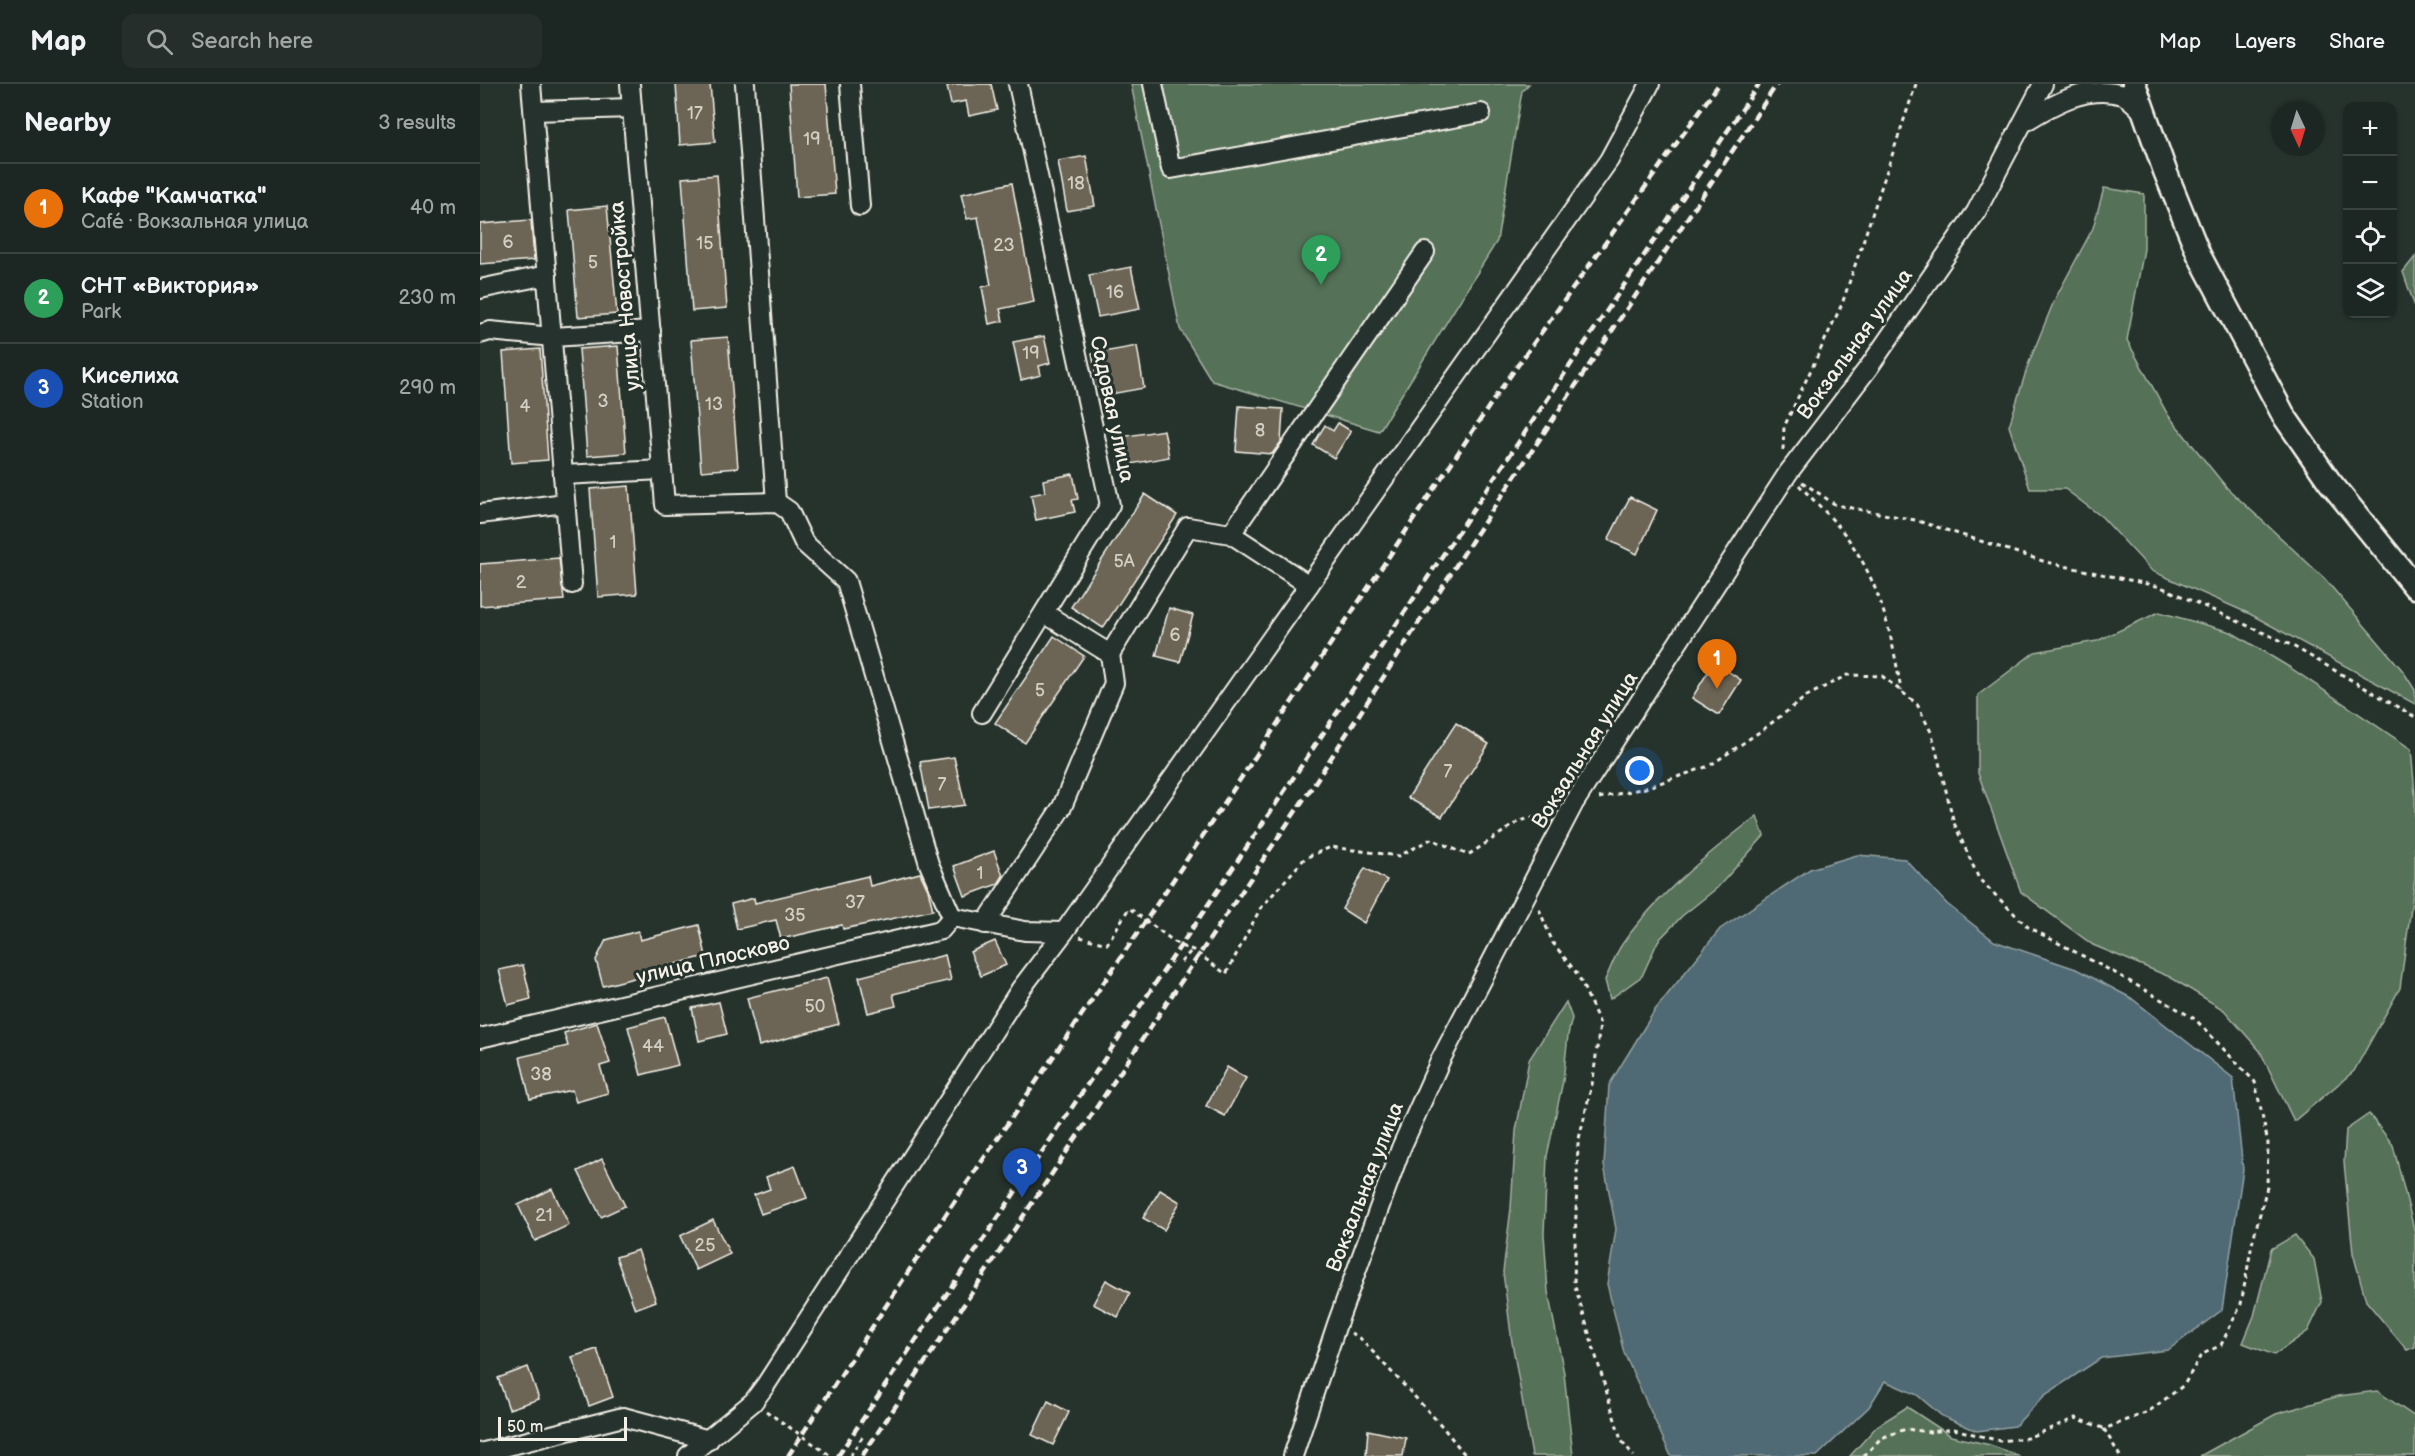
<!DOCTYPE html>
<meta charset="utf-8">
<style>
:root{--surface:#1c2622;--page:#252e2a;--text:#f1f3f6;--muted:#a0a5a5;--line:#3a4340;--accent:#ffd166}
body{margin:0;font-family:"Balsamiq Sans",sans-serif;background:var(--page);color:var(--text)}
.controls{position:absolute;right:18px;top:18px;display:grid;overflow:hidden;border-radius:12px;box-shadow:0 2px 4px #0004}
.controls button{width:54px;height:54px;display:grid;place-items:center;padding:0;border:0;border-bottom:2px solid var(--line);background:var(--surface);color:var(--text);font:30px sans-serif}
.compass{position:absolute;left:1791px;top:18px;width:54px;height:54px;border-radius:50%;background:var(--surface);box-shadow:0 2px 4px #0004;rotate:176deg}
.scale{position:absolute;left:18px;bottom:15px;width:129px;box-sizing:border-box;padding-left:6px;border:3px solid #f4f1e8;border-top:0;font-size:16px;line-height:21px;white-space:nowrap;color:#f4f1e8;-webkit-text-stroke:4px #26332d;paint-order:stroke}
.you{position:absolute;left:1160px;top:687px;width:21px;height:21px;margin:-15px;border:4px solid #fff;border-radius:50%;background:#1a73e8;box-shadow:0 0 0 9px #1a73e833}
.badge{display:grid;place-items:center;width:39px;height:39px;border-radius:50%;background:var(--accent);color:#fff;font-size:20px;font-weight:700}
.pin{position:absolute;translate:-50% -50px;filter:drop-shadow(0 2px 3px #0008)}
.pin::after{content:'';position:absolute;top:32px;width:21px;height:18px;background:inherit;clip-path:polygon(0 0,100% 0,50% 100%)}
.list{margin:0;padding:0;list-style:none}
h2{display:flex;justify-content:space-between;align-items:center;height:78px;margin:0;padding:0 24px;font-size:26px}
h2 small{font-size:20px;font-weight:400;color:var(--muted)}
.list li{display:grid;grid-template-columns:39px 1fr auto;gap:18px;align-items:center;box-sizing:border-box;height:90px;padding:0 24px;border-top:2px solid var(--line)}
.list b{display:block;font-size:22px;white-space:nowrap}
.list p{margin:0;font-size:20px;white-space:nowrap;color:var(--muted)}
.list em{font-size:20px;font-style:normal;color:var(--muted)}
.icon{flex:none;width:33px;height:33px;fill:none;stroke:currentColor;stroke-width:2;stroke-linecap:round;stroke-linejoin:round}
.map{position:relative;flex:none;width:1935px;height:1372px;overflow:hidden}
header{display:flex;align-items:center;gap:36px;box-sizing:border-box;height:84px;padding:0 30px;background:var(--surface);border-bottom:2px solid var(--line)}
header strong{font-size:28px}
nav{display:flex;gap:33px;margin-inline-start:auto;font-size:21px}
.search{width:420px;height:54px;background:var(--page);display:flex;align-items:center;gap:15px;box-sizing:border-box;padding:0 21px;border-radius:12px;color:var(--muted);font-size:22px}
main{display:flex}
aside{flex:1;background:var(--surface)}
.map>svg:first-child{display:block}
.green{fill:#557158;stroke:#a4b1a0;stroke-width:1.5}
.water{fill:#506b75;stroke:#92a1a3;stroke-width:1.5}
.building{fill:#6c6555;stroke:#f4f1e8;stroke-width:1.5}
.lines{fill:none;stroke-linecap:round;stroke-linejoin:round}
.minor-casing{stroke:#f4f1e8;stroke-width:22}
.major-casing{stroke:#f4f1e8;stroke-width:27}
.path{stroke:#f4f1e8;stroke-width:3;stroke-dasharray:4.5 4.5;stroke-linecap:butt}
.minor{stroke:#26332d;stroke-width:18}
.major{stroke:#26332d;stroke-width:22}
.rail{stroke:#f4f1e8;stroke-width:4.5;stroke-dasharray:9 4.5;stroke-linecap:butt}
.labels{text-anchor:middle;dominant-baseline:central;stroke-width:6;stroke-linejoin:round;paint-order:stroke}
.number-label{font-size:18px;fill:#d2cec3}
.street-label{font-size:21px;fill:#f4f1e8;stroke:#26332d}
</style>
<header>
<strong>Map</strong>
<div class="search"><svg class="icon" aria-label="search" viewBox="0 0 24 24"><circle cx="10" cy="10" r="6"/><path d="M15 15l6 6"/></svg>Search here</div>
<nav><a>Map</a><a>Layers</a><a>Share</a></nav>
</header>
<main>
<aside>
<h2>Nearby<small>3 results</small></h2>
<ul class="list">
<li><span class="badge" style="background:#e8710a">1</span><div><b>Кафе &quot;Камчатка&quot;</b><p>Café · Вокзальная улица</p></div><em>40 m</em></li>
<li><span class="badge" style="background:#2e9e5b">2</span><div><b>СНТ «Виктория»</b><p>Park</p></div><em>230 m</em></li>
<li><span class="badge" style="background:#1a4fb4">3</span><div><b>Киселиха</b><p>Station</p></div><em>290 m</em></li>
</ul>
</aside>
<div class="map">
<svg width="1935" height="1372" viewBox="0 0 1935 1372">
<rect width="100%" height="100%" fill="#26332d"/>
<filter id="ink" filterUnits="userSpaceOnUse"><feTurbulence type="fractalNoise" baseFrequency=".0167" numOctaves="2"/><feDisplacementMap in="SourceGraphic" scale="12" xChannelSelector="R" yChannelSelector="G"/><feConvolveMatrix kernelMatrix="1 2 1 2 8 2 1 2 1" color-interpolation-filters="sRGB"/></filter>
<g filter="url(#ink)">
<!-- green -->
<g class="green">
<polygon points="651,0 1049,0 1042,7 1017,157 899,347 732,297 700,245"/>
<polygon points="1624,104 1664,110 1664,165 1647,256 1688,331 1747,404 1844,494 1923,587 1935,606 1935,620 1770,530 1672,487 1622,433 1585,405 1550,405 1529,342 1548,281 1574,217 1613,144"/>
<polygon points="1935,173 1935,223 1923,188"/>
<polygon points="1679,528 1751,548 1809,583 1931,665 1935,710 1935,794 1920,904 1874,987 1814,1037 1780,967 1744,926 1690,893 1613,861 1541,808 1498,689 1498,611 1555,568 1617,557"/>
<path d="M 1277,732 L 1284,752 L 1237,804 L 1202,832 L 1178,857 L 1162,892 L 1130,915 L 1125,896 C 1131,884 1135,870 1143,859 C 1178,810 1230,768 1277,732 Z"/>
<polygon points="1086,918 1092,934 1088,951 1083,997 1067,1072 1064,1150 1068,1208 1084,1289 1093,1372 1052,1372 1032,1258 1023,1188 1031,1124 1036,1047 1049,976"/>
<polygon points="1889,1030 1913,1061 1935,1149 1935,1263 1927,1266 1886,1217 1873,1169 1864,1078 1866,1046"/>
<polygon points="1815,1151 1834,1175 1842,1218 1828,1247 1794,1271 1763,1259 1774,1232 1791,1165"/>
<polygon points="1897,1307 1935,1333 1935,1372 1720,1372 1796,1330 1859,1312"/>
<polygon points="1427,1323 1471,1352 1510,1361 1540,1372 1370,1372 1397,1342"/>
</g>
<!-- water -->
<polygon class="water" points="1377,771 1425,775 1467,820 1514,857 1596,885 1651,914 1753,994 1763,1085 1742,1226 1688,1266 1621,1274 1565,1311 1535,1342 1497,1347 1462,1332 1437,1311 1405,1297 1389,1323 1337,1372 1191,1372 1144,1269 1127,1200 1136,1145 1124,1081 1129,1001 1175,926 1240,845 1330,785"/>
<!-- building -->
<g class="building">
<polygon points="196,0 230,0 235,58 200,61"/>
<polygon points="309,0 346,0 355,110 317,113"/>
<polygon points="476,0 511,0 517,26 489,32 486,17 471,20 467,2"/>
<polygon points="606,72 615,122 587,127 578,77"/>
<polygon points="237,91 247,224 212,227 202,94"/>
<polygon points="532,99 554,218 520,225 523,237 509,240 502,203 511,201 498,133 487,135 481,110"/>
<polygon points="127,122 137,230 98,233 89,126"/>
<polygon points="51,136 54,176 0,180 0,140"/>
<polygon points="651,183 660,225 618,233 609,191"/>
<polygon points="564,252 570,279 559,282 561,291 541,296 533,258"/>
<polygon points="248,253 258,384 221,387 211,256"/>
<polygon points="138,262 146,369 107,372 99,265"/>
<polygon points="657,262 664,304 620,312 612,270"/>
<polygon points="60,265 68,376 31,379 23,268"/>
<polygon points="759,322 803,325 801,358 792,370 756,367"/>
<polygon points="858,339 871,347 854,374 833,361 845,341 853,347"/>
<polygon points="684,346 689,373 640,382 635,354"/>
<polygon points="593,390 598,415 592,416 595,428 556,436 551,411 565,408 563,396"/>
<polygon points="149,402 157,510 118,513 110,405"/>
<polygon points="665,410 697,431 623,544 591,523"/>
<polygon points="1150,413 1177,426 1157,470 1128,456"/>
<polygon points="79,474 84,516 0,522 0,480"/>
<polygon points="689,524 713,531 700,578 676,572"/>
<polygon points="574,552 604,572 545,659 515,639"/>
<polygon points="1234,578 1261,596 1239,631 1212,614"/>
<polygon points="976,639 1009,660 962,733 928,714"/>
<polygon points="474,673 485,721 449,726 440,678"/>
<polygon points="514,767 523,792 518,800 485,812 474,782"/>
<polygon points="885,784 907,796 884,839 862,825"/>
<polygon points="440,789 448,806 453,826 363,845 362,841 301,855 296,836 257,845 251,820 274,814 275,819 388,792 390,802"/>
<polygon points="219,841 226,872 168,887 169,890 123,902 116,876 126,856 158,847 160,856"/>
<polygon points="515,857 526,881 501,892 490,868"/>
<polygon points="465,871 471,896 413,910 416,922 388,929 379,893"/>
<polygon points="43,881 51,915 28,921 19,886"/>
<polygon points="347,894 359,940 279,962 267,914"/>
<polygon points="239,918 247,950 219,957 212,924"/>
<polygon points="185,933 198,981 161,991 148,943"/>
<polygon points="117,939 130,979 120,982 128,1009 96,1018 92,1006 50,1015 40,973 88,962 84,949"/>
<polygon points="747,983 766,994 745,1032 726,1022"/>
<polygon points="122,1075 145,1122 121,1133 98,1087"/>
<polygon points="315,1082 327,1114 281,1130 274,1111 290,1105 286,1093"/>
<polygon points="72,1105 89,1141 55,1157 38,1121"/>
<polygon points="680,1106 700,1118 684,1146 663,1134"/>
<polygon points="233,1136 250,1170 216,1186 200,1152"/>
<polygon points="158,1166 176,1217 155,1225 136,1173"/>
<polygon points="626,1196 650,1209 638,1233 613,1220"/>
<polygon points="117,1265 133,1313 109,1322 92,1273"/>
<polygon points="48,1283 59,1315 29,1325 18,1294"/>
<polygon points="568,1317 589,1328 573,1361 552,1351"/>
<polygon points="888,1346 926,1354 923,1372 886,1372"/>
</g>
<g class="lines">
<defs>
<g id="minor">
<polyline points="51,0 92,500"/>
<polyline points="150,0 185,421 296,418 309,427 324,459 366,497 449,780 472,833 545,847 584,848"/>
<polyline points="265,0 296,418"/>
<polyline points="370,0 380,122"/>
<polyline points="673,0 691,85 1001,29"/>
<polyline points="54,27 152,24"/>
<path d="M 1543,39 C 1573,20 1607,0 1643,11 C 1651,15 1659,24 1665,30"/>
<polyline points="0,205 67,191"/>
<polyline points="0,250 10,247 72,253 171,247"/>
<polyline points="83,391 182,386"/>
<polyline points="0,430 85,419"/>
<polyline points="751,450 945,168"/>
<polyline points="630,570 708,443 751,450 829,501"/>
<polyline points="502,629 630,421 538,0"/>
<polyline points="505,840 582,723 634,599 630,570 564,529"/>
<polyline points="0,954 461,846 472,833"/>
<polyline points="0,1369 143,1333 229,1356"/>
<polyline points="208,1372 273,1318 285,1302 540,906 584,848 1129,76 1170,0"/>
<polyline points="813,1372 857,1240 921,1064 961,975 1094,719 1308,389 1389,283 1496,128 1563,0"/>
</g>
<polyline id="major" points="1654,0 1685,87 1719,171 1804,332 1849,397 1935,503"/>
</defs>
<!-- minor casing -->
<use href="#minor" class="minor-casing"/>
<!-- major casing -->
<use href="#major" class="major-casing"/>
<!-- path -->
<g class="path">
<polyline points="1303,366 1304,343 1362,220 1436,0"/>
<polyline points="1322,398 1356,421 1435,436 1566,478 1681,503 1811,561 1935,633"/>
<path d="M 1319,401 C 1336,419 1357,438 1371,459 C 1401,503 1413,555 1421,607"/>
<polyline points="1119,714 1165,704 1229,682 1281,647 1327,612 1367,591 1402,592 1437,620 1452,650 1474,739 1499,795 1548,843 1637,890 1715,935 1775,998 1788,1059 1787,1103 1772,1160 1761,1220 1741,1261 1721,1271 1704,1301 1668,1328 1624,1345 1640,1372"/>
<polyline points="1059,825 1073,859 1098,891 1120,940 1113,996 1098,1059 1094,1199 1141,1356 1154,1372"/>
<polyline points="600,853 627,860 649,824 700,862 713,866 746,890 780,825 825,774 851,763 919,772 951,755 988,771 1038,738 1069,727"/>
<polyline points="701,878 712,866"/>
<polyline points="871,1249 879,1253 961,1341 986,1372"/>
<polyline points="286,1327 351,1372"/>
<polyline points="370,1372 383,1352"/>
<polyline points="1384,1372 1401,1354 1426,1345 1450,1348 1474,1345 1520,1357 1547,1354 1596,1334 1623,1344"/>
</g>
<!-- minor -->
<use href="#minor" class="minor"/>
<!-- major -->
<use href="#major" class="major"/>
<!-- rail -->
<g class="rail">
<polyline points="308,1372 466,1130 667,835 1018,309 1239,0"/>
<polyline points="358,1372 1279,0"/>
<polyline points="382,1372 832,703 997,449 1297,0"/>
</g>
</g>
</g>
<g class="labels">
<!-- number labels -->
<g class="number-label">
<text x="215" y="29">17</text>
<text x="332" y="55">19</text>
<text x="596" y="99">18</text>
<text x="28" y="158">6</text>
<text x="225" y="159">15</text>
<text x="524" y="161">23</text>
<text x="113" y="178">5</text>
<text x="635" y="208">16</text>
<text x="551" y="269">19</text>
<text x="123" y="317">3</text>
<text x="234" y="320">13</text>
<text x="45" y="322">4</text>
<text x="780" y="346">8</text>
<text x="133" y="458">1</text>
<text x="644" y="477">5А</text>
<text x="41" y="498">2</text>
<text x="695" y="551">6</text>
<text x="560" y="606">5</text>
<text x="968" y="687">7</text>
<text x="462" y="700">7</text>
<text x="500" y="789">1</text>
<text x="375" y="818">37</text>
<text x="315" y="831">35</text>
<text x="335" y="922">50</text>
<text x="173" y="962">44</text>
<text x="61" y="990">38</text>
<text x="64" y="1131">21</text>
<text x="225" y="1161">25</text>
</g>
<!-- street labels -->
<g class="street-label">
<text transform="translate(145 212) rotate(-95)">улица Новостройка</text>
<text transform="translate(1375 260) rotate(-54)">Вокзальная улица</text>
<text transform="translate(632 325) rotate(78)">Садовая улица</text>
<text transform="translate(1105 666) rotate(-58)">Вокзальная улица</text>
<text transform="translate(233 876) rotate(-13)">улица Плосково</text>
<text transform="translate(885 1103) rotate(-69)">Вокзальная улица</text>
</g>
</g>
</svg>
<div class="controls">
<button>+</button>
<button>−</button>
<button><svg class="icon" aria-label="locate" viewBox="0 0 24 24"><circle cx="12" cy="12" r="6"/><path d="M12 2v4M12 18v4M2 12h4M18 12h4"/></svg></button>
<button><svg class="icon" aria-label="layers" viewBox="0 0 24 24"><path d="M12 4l9 5-9 5-9-5zM3 14l9 5 9-5"/></svg></button>
</div>
<svg class="compass" viewBox="-18 -18 36 36"><path d="M0-13l5 13h-10z" fill="#e53935"/><path d="M0 13l5-13h-10z" fill="#a0a5a5"/></svg>
<div class="scale">50 m</div>
<div class="you"></div>
<div class="pin badge" style="left:1237px;top:605px;background:#e8710a">1</div>
<div class="pin badge" style="left:841px;top:201px;background:#2e9e5b">2</div>
<div class="pin badge" style="left:542px;top:1114px;background:#1a4fb4">3</div>
</div>
</main>
